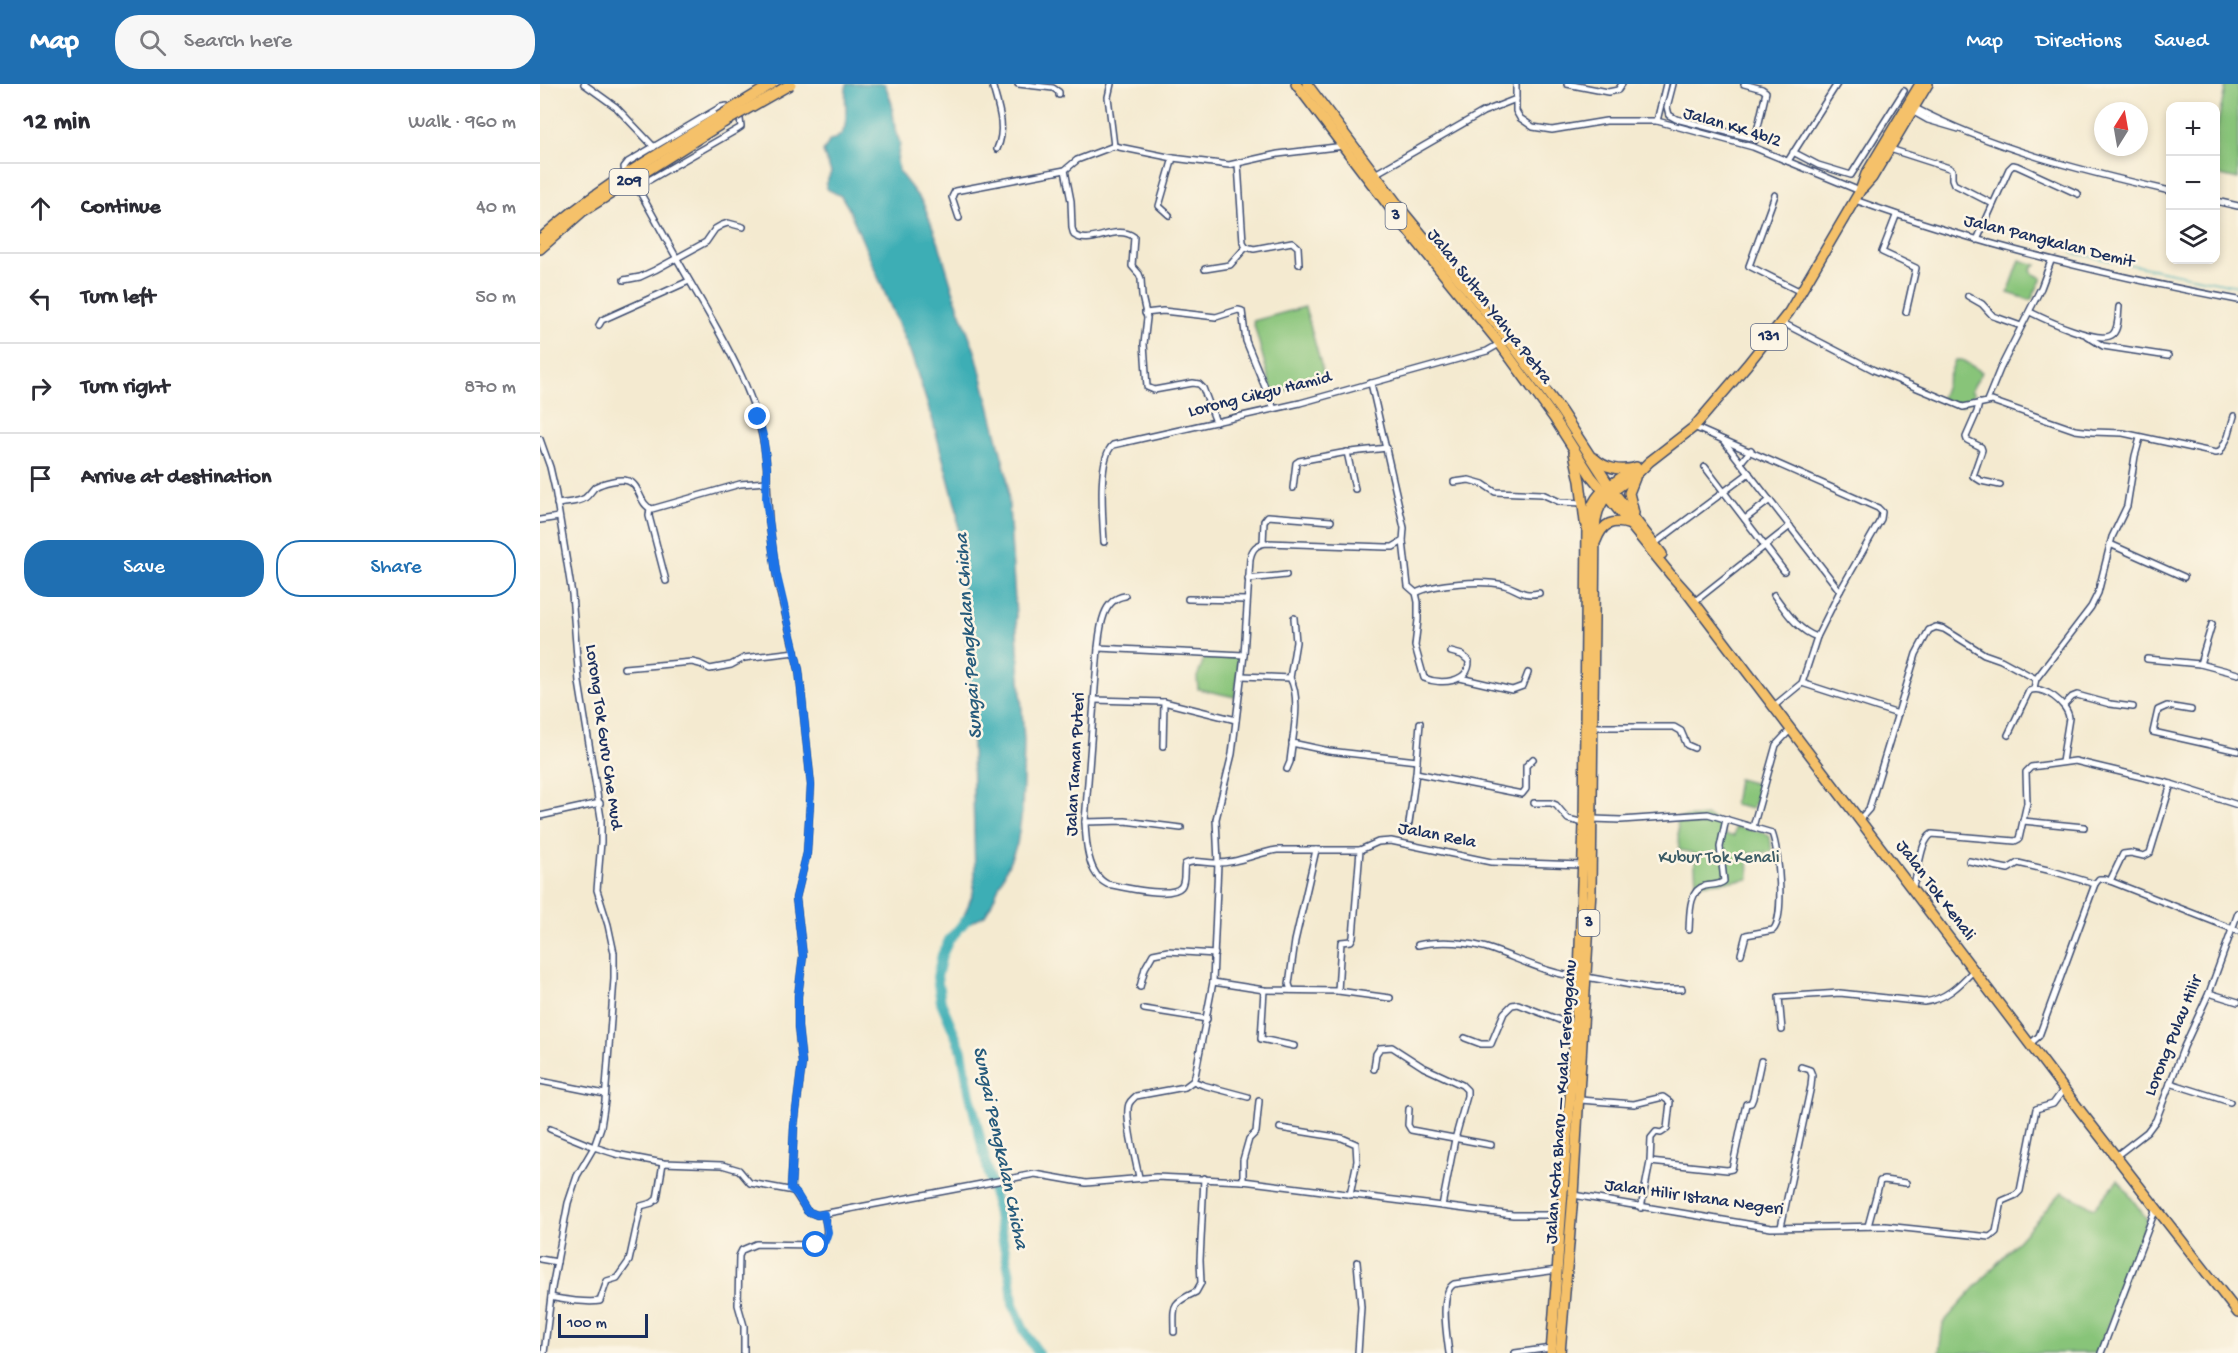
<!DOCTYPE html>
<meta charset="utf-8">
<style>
:root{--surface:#fff;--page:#f7f7f7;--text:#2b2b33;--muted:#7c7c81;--line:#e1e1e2;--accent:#1f6fb2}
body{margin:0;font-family:"Gochi Hand",sans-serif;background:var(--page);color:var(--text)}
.controls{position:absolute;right:18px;top:18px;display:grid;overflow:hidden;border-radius:12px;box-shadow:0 3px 9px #0003}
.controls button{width:54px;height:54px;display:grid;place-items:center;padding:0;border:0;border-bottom:2px solid var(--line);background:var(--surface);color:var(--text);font:30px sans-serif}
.compass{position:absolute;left:1554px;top:18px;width:54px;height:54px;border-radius:50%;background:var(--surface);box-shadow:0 3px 9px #0003;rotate:11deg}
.scale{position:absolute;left:18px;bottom:15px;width:90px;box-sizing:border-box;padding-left:6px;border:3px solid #1b2f5e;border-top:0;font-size:16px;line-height:21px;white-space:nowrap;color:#1b2f5e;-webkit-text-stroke:4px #fcf5e5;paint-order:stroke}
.stop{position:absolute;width:18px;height:18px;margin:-14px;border:4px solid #1a73e8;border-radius:50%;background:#fff}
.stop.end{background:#1a73e8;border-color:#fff;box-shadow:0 2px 6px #0008}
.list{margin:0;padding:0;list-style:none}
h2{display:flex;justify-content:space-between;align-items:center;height:78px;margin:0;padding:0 24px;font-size:26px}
h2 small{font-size:20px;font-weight:400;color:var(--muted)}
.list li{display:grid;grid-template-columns:39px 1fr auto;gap:18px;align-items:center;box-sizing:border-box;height:90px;padding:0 24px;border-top:2px solid var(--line)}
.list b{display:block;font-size:22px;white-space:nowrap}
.list em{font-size:20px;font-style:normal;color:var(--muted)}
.actions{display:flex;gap:12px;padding:18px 24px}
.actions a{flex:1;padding:14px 0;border:2px solid var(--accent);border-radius:24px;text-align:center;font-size:21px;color:var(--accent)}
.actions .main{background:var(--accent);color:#fff}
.icon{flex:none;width:33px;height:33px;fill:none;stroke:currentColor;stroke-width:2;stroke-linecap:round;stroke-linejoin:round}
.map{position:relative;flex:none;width:1698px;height:1269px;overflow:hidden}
header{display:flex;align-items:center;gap:36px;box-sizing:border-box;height:84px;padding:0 30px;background:var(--accent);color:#fff}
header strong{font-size:28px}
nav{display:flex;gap:33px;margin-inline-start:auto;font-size:21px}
.search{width:420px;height:54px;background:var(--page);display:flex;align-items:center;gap:15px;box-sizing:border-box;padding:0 21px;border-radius:24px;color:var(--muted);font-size:22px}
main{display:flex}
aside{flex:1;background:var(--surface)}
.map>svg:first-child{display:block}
.green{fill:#88c479;stroke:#527a6c;stroke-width:1.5}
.water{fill:#3daeb5;stroke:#2c6e8a;stroke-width:1.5}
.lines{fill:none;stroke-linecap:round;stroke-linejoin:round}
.stream{stroke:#3daeb5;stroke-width:1.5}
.river{stroke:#3daeb5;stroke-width:10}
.minor-casing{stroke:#3c4b6f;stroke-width:8}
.primary-casing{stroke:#3c4b6f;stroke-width:12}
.trunk-casing{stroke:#3c4b6f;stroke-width:12}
.minor{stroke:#fff;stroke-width:5}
.primary{stroke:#f5c16b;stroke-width:9}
.trunk{stroke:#f5c16b;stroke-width:9}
.primary-bridge-casing{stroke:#3c4b6f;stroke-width:12;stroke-linecap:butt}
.primary-bridge{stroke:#f5c16b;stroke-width:9}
.route{stroke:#1a73e8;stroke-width:8}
.labels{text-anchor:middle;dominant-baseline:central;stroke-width:5;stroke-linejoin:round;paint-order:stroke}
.shield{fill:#fcf5e5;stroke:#5e6a86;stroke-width:1.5}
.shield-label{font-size:16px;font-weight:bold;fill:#1b2f5e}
.street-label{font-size:18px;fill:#1b2f5e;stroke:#fcf5e5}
.park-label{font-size:18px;fill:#3c5c66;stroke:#fcf5e5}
.water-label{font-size:20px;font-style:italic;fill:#275b7c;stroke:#fcf5e5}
</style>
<header>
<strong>Map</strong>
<div class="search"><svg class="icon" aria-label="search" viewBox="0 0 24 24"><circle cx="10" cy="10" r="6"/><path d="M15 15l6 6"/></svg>Search here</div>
<nav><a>Map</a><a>Directions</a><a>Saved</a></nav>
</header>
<main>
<aside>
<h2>12 min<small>Walk · 960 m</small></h2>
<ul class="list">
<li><svg class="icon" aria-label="ahead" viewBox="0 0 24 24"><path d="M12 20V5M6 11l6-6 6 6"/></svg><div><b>Continue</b></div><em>40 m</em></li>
<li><svg class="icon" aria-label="left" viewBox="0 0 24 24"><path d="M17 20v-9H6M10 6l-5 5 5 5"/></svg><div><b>Turn left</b></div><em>50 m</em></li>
<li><svg class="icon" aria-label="right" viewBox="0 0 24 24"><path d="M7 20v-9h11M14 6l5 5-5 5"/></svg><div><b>Turn right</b></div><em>870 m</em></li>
<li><svg class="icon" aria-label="arrive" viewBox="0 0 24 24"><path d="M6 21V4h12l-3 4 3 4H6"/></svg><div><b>Arrive at destination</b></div></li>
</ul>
<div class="actions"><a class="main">Save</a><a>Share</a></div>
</aside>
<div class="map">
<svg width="1698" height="1269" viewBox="0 0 1698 1269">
<rect width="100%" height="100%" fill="#fcf5e5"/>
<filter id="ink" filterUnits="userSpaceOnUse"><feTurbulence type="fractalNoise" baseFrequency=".0167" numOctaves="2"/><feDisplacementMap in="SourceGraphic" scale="12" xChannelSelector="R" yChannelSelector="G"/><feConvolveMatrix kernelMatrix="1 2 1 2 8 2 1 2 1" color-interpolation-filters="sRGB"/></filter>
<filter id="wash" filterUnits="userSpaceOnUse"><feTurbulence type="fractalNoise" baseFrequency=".008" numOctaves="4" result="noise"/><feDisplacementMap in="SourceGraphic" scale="24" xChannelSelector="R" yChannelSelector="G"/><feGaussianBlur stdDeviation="1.35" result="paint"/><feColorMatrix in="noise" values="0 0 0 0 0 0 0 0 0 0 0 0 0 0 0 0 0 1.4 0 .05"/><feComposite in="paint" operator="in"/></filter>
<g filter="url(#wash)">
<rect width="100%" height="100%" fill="#f4ead0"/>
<!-- green -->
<g class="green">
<polygon points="1686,0 1698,0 1698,95 1676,90 1676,48"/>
<polygon points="1480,176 1496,181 1491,185 1492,189 1502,194 1491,216 1468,209"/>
<polygon points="765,223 785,295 733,310 713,237"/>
<polygon points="1415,276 1422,276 1442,288 1431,307 1434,309 1431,315 1422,322 1401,314"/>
<polygon points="665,572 700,573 695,613 658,605 657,593"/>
<polygon points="1198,695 1221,701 1212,725 1194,721"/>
<polygon points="1167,732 1183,740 1184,751 1194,752 1195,743 1223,748 1230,753 1232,768 1208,769 1209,795 1160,800 1156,798 1154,769 1139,766 1137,734"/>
<polygon points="1578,1096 1607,1135 1558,1269 1399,1269 1403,1239 1522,1108 1554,1124"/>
</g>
<!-- water -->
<path class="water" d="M 307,0 L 345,0 L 352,20 L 355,45 L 360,59 L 357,77 L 359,88 L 383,119 L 399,160 L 416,216 L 436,270 L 467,392 L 484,657 L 482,728 L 477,760 L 451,821 L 445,831 L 419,844 L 433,809 L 435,791 L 431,620 L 417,427 L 392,334 L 371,270 L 308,123 L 301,112 L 287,105 L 286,100 L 291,88 L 283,68 L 290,56 C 316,52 301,16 307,0 Z"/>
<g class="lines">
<!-- stream -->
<polyline class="stream" points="1532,169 1698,202"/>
<!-- river -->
<polyline class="river" points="428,834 409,856 402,871 397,893 401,918 422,967 429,1007 454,1112 471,1197 473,1220 484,1246 498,1269"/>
</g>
</g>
<g filter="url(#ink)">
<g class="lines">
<defs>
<g id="minor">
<polyline points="44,0 76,23 114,63"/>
<path d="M 452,0 C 458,22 467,44 457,65"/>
<polyline points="478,0 513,4 519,8 519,11"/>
<polyline points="571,0 568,13 574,62"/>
<polyline points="976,0 976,27 980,34 993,43 1012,46 1066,37 1117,37 1213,63 1320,107"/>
<polyline points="1027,0 1068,8 1078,6 1082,0"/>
<polyline points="1204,0 1222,5 1226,8 1215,56"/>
<path d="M 1373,23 C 1453,65 1543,87 1630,107"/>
<polyline points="1372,27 1388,36 1419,45"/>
<polyline points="1129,31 1136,35 1215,55"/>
<polyline points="1129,31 1127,23 1133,0"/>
<polyline points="1117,37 1126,0"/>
<polyline points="1350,65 1409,84 1412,86 1412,95 1414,100 1453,120"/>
<polyline points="1253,68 1278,81 1311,91 1364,7"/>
<polyline points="1248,77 1297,0"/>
<polyline points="698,80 703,158 706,163"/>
<path d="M 525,86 L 531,117 L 532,144 L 534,151 C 551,163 576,139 594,153 L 592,182 L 599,190 L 601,195 L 602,212 L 607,234 L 604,260 L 607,303 L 614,306 L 653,299 L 659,300 L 663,304 L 676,338"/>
<polyline points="835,90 943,28 976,15"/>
<polyline points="85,91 84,83 88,78 181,23 187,22 200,35 201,43 198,45 97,103"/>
<path d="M 93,96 C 112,129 130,163 149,196 C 184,256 229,327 227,398"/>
<polyline points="1235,111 1209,182 1261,208"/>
<path d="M 1315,116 C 1439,161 1568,192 1698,216"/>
<polyline points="1676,117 1698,122"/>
<polyline points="629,131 619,122 633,74"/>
<polyline points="1356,132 1342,168 1376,184 1366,228"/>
<polyline points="419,134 412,113 415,107 525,86 537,76 574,62 633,74 689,81 738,70 804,62"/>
<polyline points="1437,156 1469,85 1473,81 1477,82 1538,110"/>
<polyline points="706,163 714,165 752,158 758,163 759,180"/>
<polyline points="665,185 690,181 706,163"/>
<polyline points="84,196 100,193 115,186 166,158 175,145 182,141 188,139 203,143"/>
<polyline points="1428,212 1442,220 1453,232 1481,242"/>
<path d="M 1490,228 C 1504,235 1561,262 1573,250 C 1579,244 1578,230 1579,223"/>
<polyline points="605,229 623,227 676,233 698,226 702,227 706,257 734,325"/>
<polyline points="1241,238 1334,286 1423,323 1452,317 1535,346 1552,348 1583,349 1676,369 1680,368 1688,353 1694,332"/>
<polyline points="59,241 62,236 149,197"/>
<polyline points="1547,252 1563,262 1628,272"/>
<polyline points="1447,317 1460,285 1501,204 1511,177"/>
<polyline points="1439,319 1437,328 1426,353 1427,356 1441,363 1442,366 1433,392 1441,397 1460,401"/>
<polyline points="1154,343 1338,424 1342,428 1341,435 1300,507 1277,553 1262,599 1234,622"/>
<polyline points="0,355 10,383 15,405 32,510 39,598 61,734 61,758 57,806 68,841 74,869 74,895 65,1017 61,1043 54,1063 37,1092 28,1119 12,1204 4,1269"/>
<polyline points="1183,356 1300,507"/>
<polyline points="807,368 815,405"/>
<polyline points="1201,378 1211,366"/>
<polyline points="1165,383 1244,487"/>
<polyline points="914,398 929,396 943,400 955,408 1002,410 1020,418 1043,419"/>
<polyline points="753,404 756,379 759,377 802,369 847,364"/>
<path d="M 17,420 C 26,418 38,419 45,414 C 49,411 52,406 55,403 C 62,399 80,394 88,397 C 100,400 99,421 112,425 L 200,400 L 227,398 L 229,437 L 237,496 L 259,586 L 271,701 L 267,769 L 256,814 L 263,872 L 258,912 L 258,943 L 262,979 L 254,1043 L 251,1105"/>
<polyline points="110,424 109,432 126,497"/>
<polyline points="1205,435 1230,416"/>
<polyline points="0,436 19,433"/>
<path d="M 863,457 L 868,502 L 876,509 L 878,518 L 878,536 L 875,562 L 884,594 C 900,601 930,599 929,577 L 922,571 L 911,568"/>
<path d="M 564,458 C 563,437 557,374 573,361 L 760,319 L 947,267 L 961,259"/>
<polyline points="723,459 724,437 728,432 791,437"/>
<polyline points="1114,460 1209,389"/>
<polyline points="1570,460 1644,493"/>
<polyline points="708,495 746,491"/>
<path d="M 876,509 C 895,499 943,496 964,501 C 979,505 982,513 999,509"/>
<path d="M 1234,511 C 1246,527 1257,546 1277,553"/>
<path d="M 585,512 C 562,515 560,545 558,564 L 545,738 C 546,757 547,790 567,800 C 582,803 631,815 641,803 C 646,797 643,787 645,780 C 655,775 664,779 674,779 C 696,780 716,769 737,766 L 820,766 L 838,758 L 851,757 L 951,778 L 1042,781"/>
<polyline points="648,515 707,516"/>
<polyline points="1154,518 1250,442"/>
<path d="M 558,564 L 704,571 L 710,475 C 712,465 716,460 727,459 L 846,463 L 853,463 L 863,457 L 864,444 L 831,299"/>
<polyline points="1607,575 1660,580 1698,590"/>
<polyline points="1660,580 1672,540"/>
<polyline points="84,584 152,578 160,580 170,585 191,581 204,574 255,568"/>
<path d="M 702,592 L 750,594 C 762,614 752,655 750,678 L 747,685"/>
<polyline points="750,594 756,558 754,534"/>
<polyline points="920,594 972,606 983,602 988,589"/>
<polyline points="1262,599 1358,630"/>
<polyline points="1494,604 1496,595 1551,523 1558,509 1572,453 1587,422 1595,372 1600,354"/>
<polyline points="554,616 624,618 696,636"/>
<polyline points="1524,621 1532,613 1537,611 1570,620 1593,623"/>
<polyline points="1651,626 1627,622 1618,626 1613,648 1698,667"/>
<polyline points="1054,643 1134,643 1141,647 1147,661 1154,664"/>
<path d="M 1468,651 L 1489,607 C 1503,600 1528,620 1529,634 L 1522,678"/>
<polyline points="752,659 789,667 877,677"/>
<polyline points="623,662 624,618"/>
<polyline points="876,689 982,710 986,705 986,682 993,675"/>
<polyline points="994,719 1011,719 1016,721 1028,735 1044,739"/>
<polyline points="0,732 60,719"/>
<path d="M 1053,735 L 1081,736 L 1168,730 L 1232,749 C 1239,766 1245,834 1233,846 L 1206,851 L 1201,870"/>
<polyline points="1320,735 1329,725 1376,570 1389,546 1396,543 1404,545 1444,570 1461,576 1496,595"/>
<polyline points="1483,737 1544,743"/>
<polyline points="545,738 585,737 641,744"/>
<polyline points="869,739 876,689 880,639"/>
<polyline points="1213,743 1236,661 1251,645"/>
<polyline points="1429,777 1468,785 1478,779 1512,787 1555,800"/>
<polyline points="1570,797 1583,770 1591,769 1604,772 1610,769 1631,700"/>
<path d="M 1372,804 C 1380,789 1379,758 1392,750 L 1475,757 L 1479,755 L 1487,719 L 1486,688 L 1491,683 L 1535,677 L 1631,700 L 1698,721"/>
<path d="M 1149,846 C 1150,832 1148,806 1165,802 C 1172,800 1178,802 1184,797 L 1180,763 L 1186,735"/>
<path d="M 878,861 C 900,856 931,858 953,866 C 981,876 1009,890 1039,893"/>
<polyline points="1046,893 1114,905 1142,905"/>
<polyline points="673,898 724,906 798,907 850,914"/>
<polyline points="600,903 605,884 613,870 628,867 675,870"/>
<polyline points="724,906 721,955 754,962"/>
<polyline points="751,906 749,900 755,857 776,766"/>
<polyline points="798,907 801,858 811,857 813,853 820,766"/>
<polyline points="1669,909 1698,918"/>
<polyline points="604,925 667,935"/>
<path d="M 1242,946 L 1239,913 L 1300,909 L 1384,918 C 1405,916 1420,901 1434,886"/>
<polyline points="925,954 941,960 951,960 964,929 972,921 978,920 1035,942"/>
<polyline points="1490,960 1499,952 1555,800 1559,795 1565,795 1698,847"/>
<polyline points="834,985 836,970 840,964 852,963 883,983 922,1001 927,1006 927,1012 915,1055 902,1122"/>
<polyline points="0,997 65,1010"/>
<polyline points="653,997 663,1001 708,1013"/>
<polyline points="1630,999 1690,1018"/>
<polyline points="1040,1016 1094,1020 1123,1013 1130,1018 1127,1045 1121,1049 1116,1048 1111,1054 1110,1078 1101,1124"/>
<polyline points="869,1025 868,1041 871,1046 951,1061"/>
<polyline points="740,1044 802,1054 816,1060 817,1077 810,1111"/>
<polyline points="10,1045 54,1063 76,1070 123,1079 182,1081 199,1086 210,1099 254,1107 267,1127 277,1131 495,1090 546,1099 616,1093 703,1097 973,1131 1022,1131"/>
<polyline points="1576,1072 1607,1048 1616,1036 1644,963 1669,909 1698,829"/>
<polyline points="1110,1078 1187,1086 1192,1085 1206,1020 1211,1019 1213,1014 1221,977"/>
<path d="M 599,1093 C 596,1078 584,1032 589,1020 C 591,1016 593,1015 596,1012 L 645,1003 L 653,997 L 655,992 L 673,898 L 678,779 L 676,735 L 692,670 L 704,571"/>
<polyline points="703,1097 703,1076 709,1055 716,1048 719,1017"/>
<polyline points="1033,1111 1231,1144 1345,1142 1450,1153 1456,1148 1462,1117 1476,1111 1480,1107 1496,1025 1513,1020 1524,1005"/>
<polyline points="1328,1142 1340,1097 1344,1096 1366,1099"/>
<polyline points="1241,1143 1271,1002 1272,991 1270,986 1261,983"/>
<polyline points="0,1175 17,1178"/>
<polyline points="817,1178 821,1223 818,1269"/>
<path d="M 11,1213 C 23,1216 48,1219 60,1217 L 67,1197 L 77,1194 L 89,1177 L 101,1122 L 112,1119 L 117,1115 L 123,1079"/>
<path d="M 634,1248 C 634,1221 630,1220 656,1208 L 661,1199 L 660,1176 L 664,1094"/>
<path d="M 204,1269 L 204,1242 L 198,1221 L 199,1172 L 202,1166 L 216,1160 L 275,1161 C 291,1156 287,1143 284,1130"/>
<path d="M 909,1269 C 907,1253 899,1208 914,1200 L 1017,1186"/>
<polyline points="975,1269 1011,1264"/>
<polyline points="1561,1269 1616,1124"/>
</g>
<g id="primary">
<polyline points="1323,104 1332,94 1388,0"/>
<path d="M 0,155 C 54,106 117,71 178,33"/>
<polyline points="0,165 42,128 183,39"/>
<polyline points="1069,402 1096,383"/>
<polyline points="1066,411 1131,491 1148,510 1542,1029 1698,1229"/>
<polyline points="1094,429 1089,409 1095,394"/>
<polyline points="1122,470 1073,407 1098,389 1109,378 1154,343 1207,281 1249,228 1320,107 1326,90 1380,0"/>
</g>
<g id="trunk">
<polyline points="756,0 857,133 960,260 1014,334 1051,392 1065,409"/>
<path d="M 767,0 L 865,130 L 968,255 L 1021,327 L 1073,407 C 1060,416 1056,429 1055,444 L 1051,806 L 1033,1111 L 1020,1269"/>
<polyline points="1034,369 1040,397 1045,438"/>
<path d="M 1054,374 C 1066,385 1079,387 1095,384"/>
<path d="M 1056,457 C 1063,438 1073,435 1091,441"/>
<path d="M 1011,1269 L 1039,893 L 1044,739 L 1047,442 C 1050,424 1054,412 1069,402"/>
</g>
</defs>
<!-- minor casing -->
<use href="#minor" class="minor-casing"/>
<!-- primary casing -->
<use href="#primary" class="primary-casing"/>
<!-- trunk casing -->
<use href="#trunk" class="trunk-casing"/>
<!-- minor -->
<use href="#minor" class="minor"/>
<!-- primary -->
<use href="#primary" class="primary"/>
<!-- trunk -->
<use href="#trunk" class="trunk"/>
<defs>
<g id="primary-bridge">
<polyline points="178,33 232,0"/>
<polyline points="183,39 251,0"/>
</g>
</defs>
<!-- primary-bridge casing -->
<use href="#primary-bridge" class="primary-bridge-casing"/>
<!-- primary-bridge -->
<use href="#primary-bridge" class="primary-bridge"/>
</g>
</g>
<g class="lines" filter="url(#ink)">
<!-- route -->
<polyline class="route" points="218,333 223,352 227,384 226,415 236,488 259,586 271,701 267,769 256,814 263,872 258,912 258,943 262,979 254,1043 251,1105 257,1110 267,1127 277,1131 284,1130 288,1148 285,1157 276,1161"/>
</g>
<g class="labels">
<!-- shield labels -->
<g class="shield">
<rect x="69.5" y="85" width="39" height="26" rx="4.5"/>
<rect x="845.5" y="119" width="21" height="26" rx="4.5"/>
<rect x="1211" y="240" width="36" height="26" rx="4.5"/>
<rect x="1038.5" y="826" width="21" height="26" rx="4.5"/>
</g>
<g class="shield-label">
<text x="89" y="98">209</text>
<text x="856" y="132">3</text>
<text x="1229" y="253">131</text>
<text x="1049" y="839">3</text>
</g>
<!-- street labels -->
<g class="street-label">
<text transform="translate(1192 44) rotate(17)">Jalan KK 4b/2</text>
<text transform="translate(1509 158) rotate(14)">Jalan Pangkalan Demit</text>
<text transform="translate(949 223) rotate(52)">Jalan Sultan Yahya Petra</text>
<text transform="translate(720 311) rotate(-14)">Lorong Cikgu Hamid</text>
<text transform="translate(63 653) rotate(82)">Lorong Tok Guru Che Mud</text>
<text transform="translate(536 680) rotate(-87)">Jalan Taman Puteri</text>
<text transform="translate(897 752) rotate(11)">Jalan Rela</text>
<text transform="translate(1395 807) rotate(53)">Jalan Tok Kenali</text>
<text transform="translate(1634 952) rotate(-68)">Lorong Pulau Hilir</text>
<text transform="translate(1022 1018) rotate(-86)">Jalan Kota Bharu – Kuala Terengganu</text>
<text transform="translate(1154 1114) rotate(8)">Jalan Hilir Istana Negeri</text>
</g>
<!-- park labels -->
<g class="park-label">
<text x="1179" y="774">Kubur Tok Kenali</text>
</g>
<!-- water labels -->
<g class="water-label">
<text transform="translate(430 552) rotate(-94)">Sungai Pengkalan Chicha</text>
<text transform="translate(459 1064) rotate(78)">Sungai Pengkalan Chicha</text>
</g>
</g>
</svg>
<div class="controls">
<button>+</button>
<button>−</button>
<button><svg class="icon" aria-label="layers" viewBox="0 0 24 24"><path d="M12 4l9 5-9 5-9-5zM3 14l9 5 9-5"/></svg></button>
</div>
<svg class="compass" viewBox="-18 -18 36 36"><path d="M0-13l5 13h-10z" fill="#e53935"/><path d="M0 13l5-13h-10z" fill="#7c7c81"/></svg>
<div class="scale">100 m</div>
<div class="stop" style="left:276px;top:1161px"></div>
<div class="stop end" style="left:218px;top:333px"></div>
</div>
</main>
